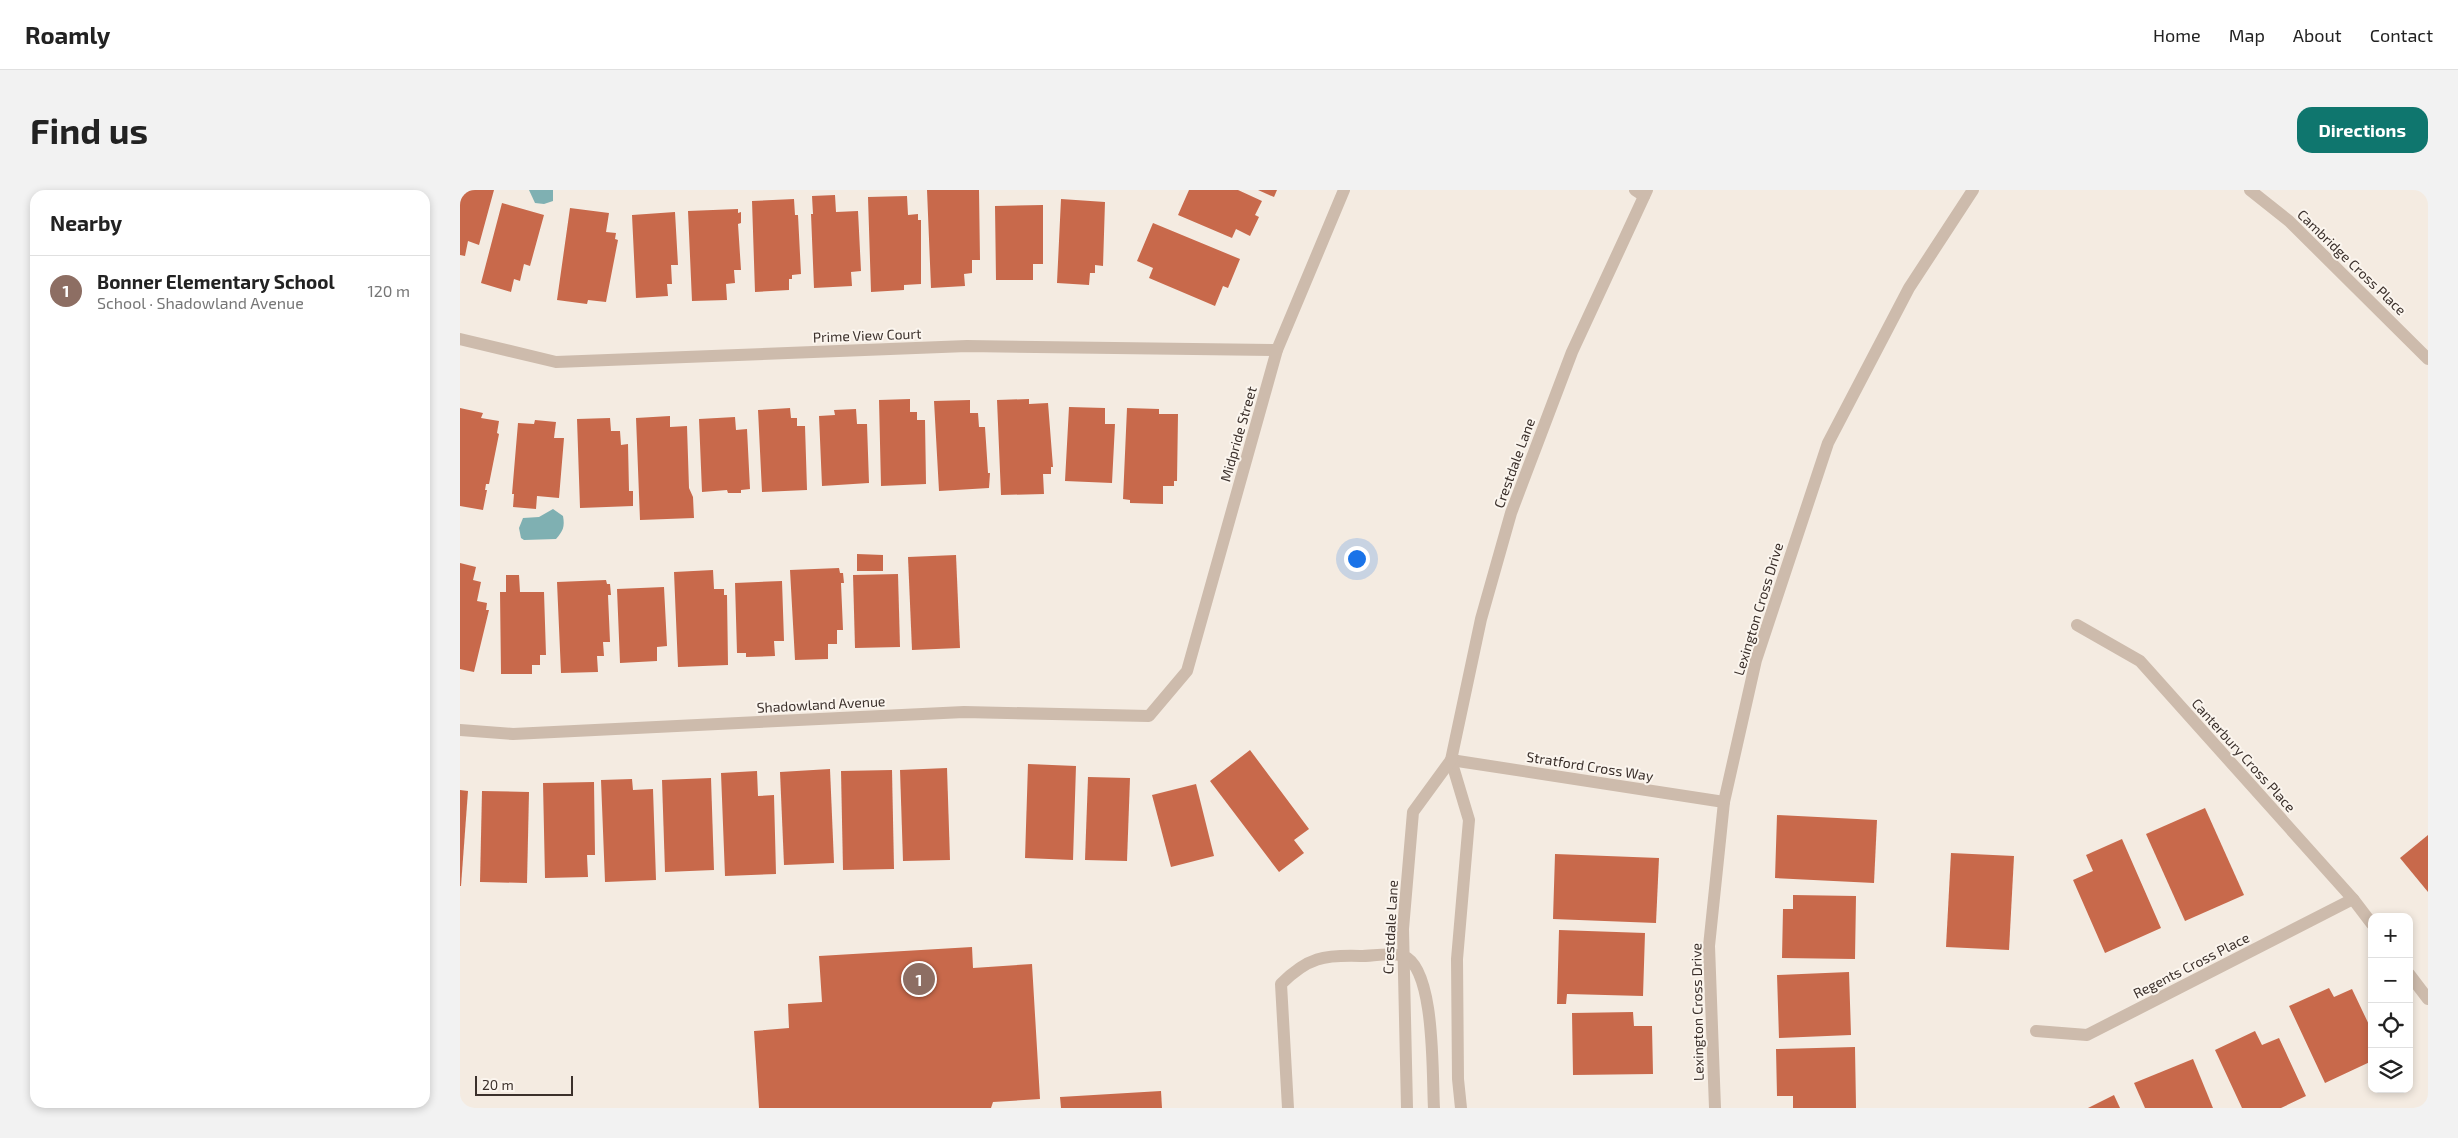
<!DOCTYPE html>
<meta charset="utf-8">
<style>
:root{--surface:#fff;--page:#f2f2f2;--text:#222;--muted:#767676;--line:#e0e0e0;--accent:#0f766e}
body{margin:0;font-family:"Exo 2",sans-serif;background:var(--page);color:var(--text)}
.controls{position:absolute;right:15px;bottom:15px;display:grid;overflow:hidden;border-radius:10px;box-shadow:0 2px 8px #0003}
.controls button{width:45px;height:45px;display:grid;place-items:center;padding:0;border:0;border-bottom:1px solid var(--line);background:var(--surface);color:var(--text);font:25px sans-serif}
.scale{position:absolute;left:15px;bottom:12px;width:98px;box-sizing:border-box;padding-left:5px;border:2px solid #3b302b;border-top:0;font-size:14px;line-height:18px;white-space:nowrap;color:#3b302b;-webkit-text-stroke:4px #fbf5ee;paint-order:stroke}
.you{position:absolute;left:896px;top:368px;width:18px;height:18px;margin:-12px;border:4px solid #fff;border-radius:50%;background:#1a73e8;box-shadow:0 0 0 8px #1a73e833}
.badge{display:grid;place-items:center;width:32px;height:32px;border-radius:50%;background:var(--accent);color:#fff;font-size:16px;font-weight:700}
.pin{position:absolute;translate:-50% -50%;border:2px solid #fff;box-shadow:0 1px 5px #0006}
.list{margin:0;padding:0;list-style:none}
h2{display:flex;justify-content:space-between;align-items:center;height:65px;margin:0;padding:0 20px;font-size:21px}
h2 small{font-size:16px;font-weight:400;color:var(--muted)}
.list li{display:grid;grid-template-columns:32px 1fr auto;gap:15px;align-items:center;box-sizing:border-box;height:70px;padding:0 20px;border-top:1px solid var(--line)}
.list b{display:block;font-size:19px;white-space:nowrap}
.list p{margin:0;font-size:16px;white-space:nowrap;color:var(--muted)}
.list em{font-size:16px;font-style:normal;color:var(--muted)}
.icon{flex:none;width:28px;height:28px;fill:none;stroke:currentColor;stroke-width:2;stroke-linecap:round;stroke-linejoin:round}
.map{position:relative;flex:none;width:1968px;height:918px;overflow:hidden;border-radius:15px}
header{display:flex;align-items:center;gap:30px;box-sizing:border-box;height:70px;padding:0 25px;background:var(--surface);border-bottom:1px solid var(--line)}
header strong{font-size:24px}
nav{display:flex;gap:28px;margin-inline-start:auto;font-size:18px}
.intro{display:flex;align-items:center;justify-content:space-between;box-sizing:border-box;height:120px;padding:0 30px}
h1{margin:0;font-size:35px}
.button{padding:12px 22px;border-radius:15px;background:var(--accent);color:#fff;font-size:18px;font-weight:700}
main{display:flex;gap:30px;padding:0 30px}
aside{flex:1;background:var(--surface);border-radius:15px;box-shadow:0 2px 8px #0003}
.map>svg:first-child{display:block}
.water{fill:#7fb0b2}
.building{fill:#c8694b}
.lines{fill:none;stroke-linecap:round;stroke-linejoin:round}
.service{stroke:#cdbbac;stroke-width:12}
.minor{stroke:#cdbbac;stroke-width:12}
.tertiary{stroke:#cdbbac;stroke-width:12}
.labels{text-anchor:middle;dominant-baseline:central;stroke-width:4;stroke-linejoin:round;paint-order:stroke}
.street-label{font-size:14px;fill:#3b302b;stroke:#fbf5ee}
</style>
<header>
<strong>Roamly</strong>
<nav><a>Home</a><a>Map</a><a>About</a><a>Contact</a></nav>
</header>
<div class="intro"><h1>Find us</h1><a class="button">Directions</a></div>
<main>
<aside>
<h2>Nearby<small></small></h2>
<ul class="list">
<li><span class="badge" style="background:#8d6e63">1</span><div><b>Bonner Elementary School</b><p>School · Shadowland Avenue</p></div><em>120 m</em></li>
</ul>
</aside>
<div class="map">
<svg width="1968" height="918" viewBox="0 0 1968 918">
<rect width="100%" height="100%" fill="#f4ebe1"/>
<!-- water -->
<g class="water">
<polygon points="69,0 93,0 93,11 84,14 75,13"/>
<path d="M 93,319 L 103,326 C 105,337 103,341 96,349 L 64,350 L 61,348 L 59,338 L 63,328 L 79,327 Z"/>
</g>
<!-- building -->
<g class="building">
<polygon points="0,0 34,0 19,55 8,51 5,66 0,65"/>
<polygon points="467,0 519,0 520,70 512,70 512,83 504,84 505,96 471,98"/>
<polygon points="729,0 778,0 802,11 795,25 799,27 790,46 776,39 772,48 718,25"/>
<polygon points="798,0 817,0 814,7"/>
<polygon points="375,5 376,22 398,21 401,81 391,82 392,96 354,98 351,24 353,24 352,6"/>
<polygon points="447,6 448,25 458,24 458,30 461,30 461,94 444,95 444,100 411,102 408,7"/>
<polygon points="334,9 335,25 338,25 341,84 332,85 332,89 329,89 329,100 295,102 292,11"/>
<polygon points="601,9 645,12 643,76 635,75 635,83 630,83 629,95 597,93"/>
<polygon points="42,13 84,25 70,76 64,74 60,91 54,89 51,102 21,93"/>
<polygon points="583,15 583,74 573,74 573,90 536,90 535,16"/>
<polygon points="110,18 149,23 146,42 156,43 155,49 158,50 146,112 128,110 127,114 97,110"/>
<polygon points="278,19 278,23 281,22 281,33 278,34 281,80 274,80 275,93 266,94 267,110 232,111 228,21"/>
<polygon points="215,22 218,75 211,75 212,94 207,94 208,106 176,108 172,25"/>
<polygon points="693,33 780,69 768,98 763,96 755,116 689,88 693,78 677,71"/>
<polygon points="450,209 450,222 457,222 457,230 465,230 466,294 421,296 419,210"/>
<polygon points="569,209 569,214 588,213 593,277 591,277 591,284 583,284 584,304 541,305 537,210"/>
<polygon points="510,210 510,223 518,223 519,237 525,237 528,283 530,283 529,298 479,301 474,211"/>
<polygon points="609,217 645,218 645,234 655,234 652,293 605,291"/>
<polygon points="0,218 23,223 21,228 39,231 37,243 39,244 29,294 26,294 25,300 27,300 23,320 0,316"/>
<polygon points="330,218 331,228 337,228 337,236 345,236 347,300 302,302 298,220"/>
<polygon points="667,218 699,219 699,224 718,224 717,291 714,291 714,296 703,296 703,314 670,313 670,310 663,309"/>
<polygon points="396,219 397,234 407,234 409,293 362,296 359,226 375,225 374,220"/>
<polygon points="210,226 210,237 227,236 229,298 233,307 234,328 180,330 176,228"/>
<polygon points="275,227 276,240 287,239 290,299 281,300 281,303 268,303 267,300 242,302 239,229"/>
<polygon points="150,228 151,241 160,241 161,255 168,254 169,301 173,301 173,316 120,318 117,229"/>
<polygon points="75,230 96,232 94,248 104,248 99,308 77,306 76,319 53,317 54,304 52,304 58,233 74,234"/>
<polygon points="397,364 423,365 423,381 397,381"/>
<polygon points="496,365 500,458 452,460 448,367"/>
<polygon points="0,373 16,377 13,390 21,392 17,411 27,413 26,420 29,420 14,482 0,479"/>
<polygon points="379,378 380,383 383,383 384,393 381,393 383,440 377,440 377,454 368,454 368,469 335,470 330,380"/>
<polygon points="253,380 254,399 264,399 264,405 267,405 268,475 218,477 214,382"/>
<polygon points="438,384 440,457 395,458 393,385"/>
<polygon points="46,385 59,385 60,402 84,402 86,465 80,465 80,475 72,475 72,484 41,484 40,402 46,402"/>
<polygon points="146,390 147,394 150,394 151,405 148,405 150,452 143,452 144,466 137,466 138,482 101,483 97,392"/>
<polygon points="322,391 324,451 314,451 315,466 286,467 286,463 277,463 275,393"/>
<polygon points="204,397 207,456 197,457 197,471 160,473 157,399"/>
<polygon points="790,560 849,639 834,650 844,663 819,682 750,591"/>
<polygon points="568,574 616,576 613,670 565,668"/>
<polygon points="487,578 490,670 443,671 440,580"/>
<polygon points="370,579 374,673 324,675 320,582"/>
<polygon points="432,580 434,679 383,680 381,581"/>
<polygon points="297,581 298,606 314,605 316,684 265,686 261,583"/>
<polygon points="628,587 670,588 667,671 625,670"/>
<polygon points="251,588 254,680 205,682 202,590"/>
<polygon points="172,589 173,600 193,599 196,690 145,692 141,590"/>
<polygon points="134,592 135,665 127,665 128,687 85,688 83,593"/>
<polygon points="736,594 754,666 711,677 692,605"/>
<polygon points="0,600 8,601 1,696 0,696"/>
<polygon points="22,601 69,602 67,693 20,692"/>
<polygon points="1745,618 1784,705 1725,731 1686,644"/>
<polygon points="1317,625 1417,630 1414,693 1315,688"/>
<polygon points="1968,645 1968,702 1940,668"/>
<polygon points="1662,649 1701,738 1645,763 1613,690 1633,681 1626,665"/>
<polygon points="1491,663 1554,666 1549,760 1486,757"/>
<polygon points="1095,664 1199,668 1196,733 1093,729"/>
<polygon points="1333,705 1396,706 1395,769 1322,768 1323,719 1333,719"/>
<polygon points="1099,740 1185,743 1183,806 1107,804 1106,814 1097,814"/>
<polygon points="512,757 513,778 572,774 580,909 533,912 531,918 299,918 294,841 329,838 328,814 362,812 359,766"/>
<polygon points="1389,782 1391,845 1319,848 1317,785"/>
<polygon points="1869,798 1874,807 1892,799 1912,841 1912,871 1865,893 1829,816"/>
<polygon points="1173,822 1174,836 1192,836 1193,884 1113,885 1112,823"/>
<polygon points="1795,841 1802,855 1819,848 1846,906 1821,918 1782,918 1755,860"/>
<polygon points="1395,857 1396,918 1333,918 1333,906 1317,906 1316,859"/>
<polygon points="1733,869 1753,918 1685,918 1674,893"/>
<polygon points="701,901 702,918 601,918 600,907"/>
<polygon points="1654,905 1660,918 1628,918"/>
</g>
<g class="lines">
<!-- service -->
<path class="service" d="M 828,918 L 821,794 C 848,767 864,765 900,766 C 913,766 931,762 943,766 C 976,777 972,888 974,918"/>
<!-- minor -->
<g class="minor">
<polyline points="1175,0 1184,6"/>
<polyline points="1790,0 1829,31 1968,169"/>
<polyline points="0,149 96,172 507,156 817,160"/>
<polyline points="1617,435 1680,471 1893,709 1912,734"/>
<polyline points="0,540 53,544 504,522 689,526 727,481 817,160 884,0"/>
<polyline points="991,570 1264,612"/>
<polyline points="1949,784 1968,809"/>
<polyline points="1576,841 1627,845 1893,709"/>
<polyline points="1255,918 1249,756 1264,612 1296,470 1368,253 1449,98 1513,0"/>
</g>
<!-- tertiary -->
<g class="tertiary">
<polyline points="991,570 1009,630 997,769 998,889 1001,918"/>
<polyline points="947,918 943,739 953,622 991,570 1021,429 1051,323 1112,162 1187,0"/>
</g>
</g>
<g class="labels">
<!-- street labels -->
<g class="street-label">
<text transform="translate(1892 72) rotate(44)">Cambridge Cross Place</text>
<text transform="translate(407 145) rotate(-2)">Prime View Court</text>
<text transform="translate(778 244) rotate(-74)">Midpride Street</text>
<text transform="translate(1054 273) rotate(-70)">Crestdale Lane</text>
<text transform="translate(1298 419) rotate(-73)">Lexington Cross Drive</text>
<text transform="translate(361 514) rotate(-3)">Shadowland Avenue</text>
<text transform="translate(1784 565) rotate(48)">Canterbury Cross Place</text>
<text transform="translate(1130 576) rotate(9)">Stratford Cross Way</text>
<text transform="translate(930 737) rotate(-87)">Crestdale Lane</text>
<text transform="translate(1731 775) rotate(-27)">Regents Cross Place</text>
<text transform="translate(1237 822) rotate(-91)">Lexington Cross Drive</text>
</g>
</g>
</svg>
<div class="controls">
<button>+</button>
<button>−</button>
<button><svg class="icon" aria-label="locate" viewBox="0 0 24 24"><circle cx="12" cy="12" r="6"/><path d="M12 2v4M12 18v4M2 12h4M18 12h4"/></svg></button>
<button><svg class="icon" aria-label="layers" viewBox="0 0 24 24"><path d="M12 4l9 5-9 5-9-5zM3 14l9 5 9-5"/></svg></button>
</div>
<div class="scale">20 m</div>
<div class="you"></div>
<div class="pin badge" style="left:459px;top:789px;background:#8d6e63">1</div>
</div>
</main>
